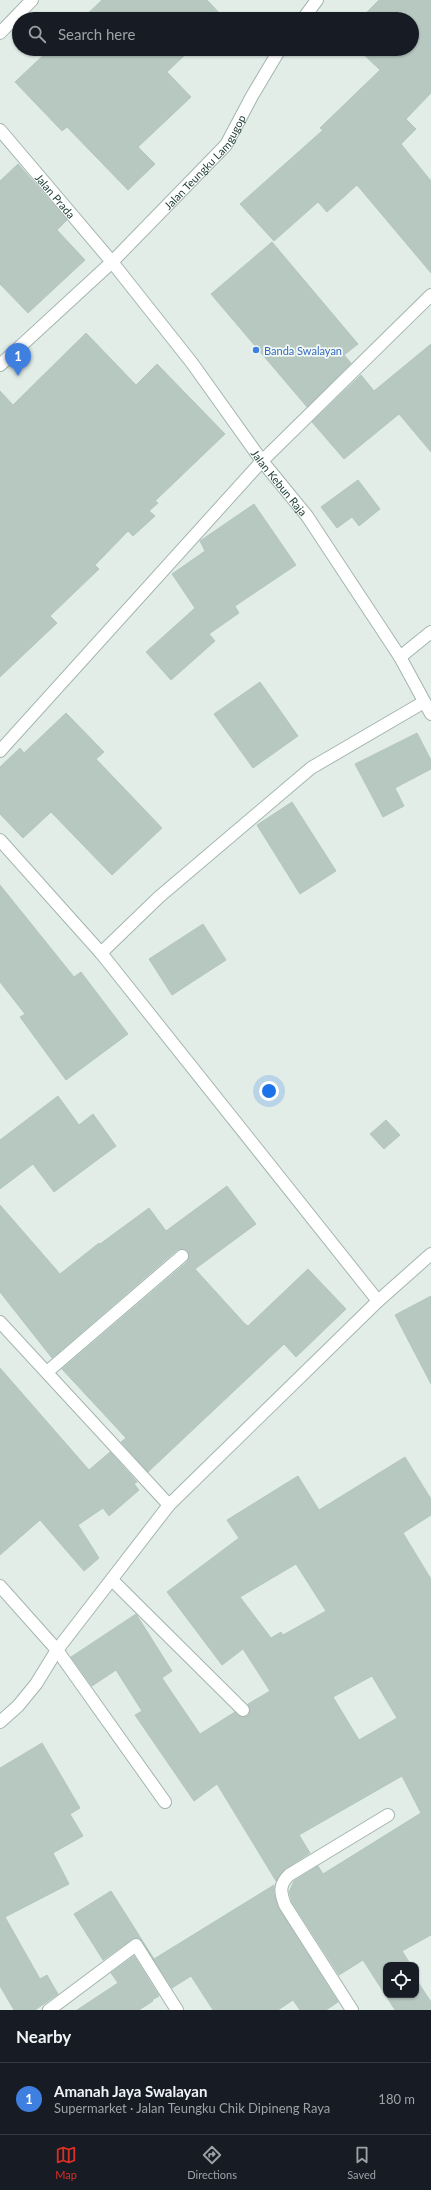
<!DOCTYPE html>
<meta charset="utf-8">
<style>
:root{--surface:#171b24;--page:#242831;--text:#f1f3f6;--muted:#9ea1a6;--line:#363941;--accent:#d93025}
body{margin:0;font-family:Lato,sans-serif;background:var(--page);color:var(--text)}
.controls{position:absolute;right:12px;bottom:12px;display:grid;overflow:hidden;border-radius:8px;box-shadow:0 1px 3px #0004}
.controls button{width:36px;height:36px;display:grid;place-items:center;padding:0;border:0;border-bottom:1px solid var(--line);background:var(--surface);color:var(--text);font:20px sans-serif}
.you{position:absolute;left:269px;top:1091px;width:14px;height:14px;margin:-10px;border:3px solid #fff;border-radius:50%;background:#1a73e8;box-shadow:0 0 0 6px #1a73e833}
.badge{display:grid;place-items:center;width:26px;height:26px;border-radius:50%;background:var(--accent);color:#fff;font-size:13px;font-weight:700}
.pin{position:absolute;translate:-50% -33px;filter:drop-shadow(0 1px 2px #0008)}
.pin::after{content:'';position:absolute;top:21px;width:14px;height:12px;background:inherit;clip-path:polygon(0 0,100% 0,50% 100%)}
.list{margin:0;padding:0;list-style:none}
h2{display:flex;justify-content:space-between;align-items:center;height:52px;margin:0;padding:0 16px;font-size:17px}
h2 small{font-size:13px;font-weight:400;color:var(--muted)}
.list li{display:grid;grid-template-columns:26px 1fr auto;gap:12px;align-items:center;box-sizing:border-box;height:72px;padding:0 16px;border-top:1px solid var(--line)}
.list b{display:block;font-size:15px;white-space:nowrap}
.list p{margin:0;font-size:13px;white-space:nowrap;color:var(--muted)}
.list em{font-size:13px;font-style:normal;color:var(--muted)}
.icon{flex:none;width:22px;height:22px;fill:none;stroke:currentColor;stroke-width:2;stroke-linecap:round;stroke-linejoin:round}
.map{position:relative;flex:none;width:431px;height:2010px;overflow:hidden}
.search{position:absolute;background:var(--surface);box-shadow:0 1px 3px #0004;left:12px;right:12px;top:12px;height:44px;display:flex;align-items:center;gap:10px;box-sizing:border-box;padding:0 14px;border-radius:22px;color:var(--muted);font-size:15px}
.sheet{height:124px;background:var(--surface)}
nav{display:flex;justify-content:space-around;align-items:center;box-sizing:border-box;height:56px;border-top:1px solid var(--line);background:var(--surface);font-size:11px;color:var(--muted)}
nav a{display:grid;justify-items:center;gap:2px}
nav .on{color:var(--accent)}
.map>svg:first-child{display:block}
.building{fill:#b7c8c1;stroke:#b3c7bf;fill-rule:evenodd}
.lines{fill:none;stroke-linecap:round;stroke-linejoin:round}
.minor-casing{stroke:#a4b5af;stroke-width:14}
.tertiary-casing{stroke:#a4b5af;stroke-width:14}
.minor{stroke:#fff;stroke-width:12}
.tertiary{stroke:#fff;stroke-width:12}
.shop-dot{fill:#3f7fe0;stroke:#f2f9f6;stroke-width:1.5}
.labels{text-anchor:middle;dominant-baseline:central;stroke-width:3.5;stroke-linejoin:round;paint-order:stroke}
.street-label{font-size:11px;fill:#203f37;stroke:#f2f9f6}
.shop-label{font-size:11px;fill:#366cbe;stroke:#f2f9f6;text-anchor:start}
</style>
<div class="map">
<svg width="431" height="2010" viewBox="0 0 431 2010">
<rect width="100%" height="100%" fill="#e2ede8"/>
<!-- building -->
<g class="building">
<polygon points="102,0 207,0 224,18 82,19"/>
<polygon points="379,0 431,0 431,93 406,119 416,129 401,144 431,181 431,273 357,185 327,212 318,202 274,241 240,204 323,130 320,128 380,70 358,49 412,49 412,19 360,19"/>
<polygon points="50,49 191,49 167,72 191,97 138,147 155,164 128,190 67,127 62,131 15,82"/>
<polygon points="18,164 67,220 57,230 85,260 28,313 0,284 0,181"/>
<polygon points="272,242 358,344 344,355 351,363 307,407 211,294"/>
<polygon points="86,333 136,385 157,364 225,434 155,501 158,503 149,511 155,516 133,536 128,531 95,565 99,569 50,616 57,623 0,677 0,391 13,405"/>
<polygon points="431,344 431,452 399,414 344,459 312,422 361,375 374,391"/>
<polygon points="358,480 380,509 359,526 352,517 337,528 321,507"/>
<polygon points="254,504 296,565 235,606 239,613 209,634 215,641 171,680 146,652 195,608 172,574 205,551 200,541"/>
<polygon points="260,682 298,736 253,768 214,714"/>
<polygon points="66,713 104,752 96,759 162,828 112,875 51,812 23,838 0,814 0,767 20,748 24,753"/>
<polygon points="417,733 431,760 431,769 395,788 404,806 383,817 355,764"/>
<polygon points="292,802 336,871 300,894 257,825"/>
<polygon points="0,885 74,977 81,972 128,1034 66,1080 20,1017 25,1014 0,982"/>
<polygon points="203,924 226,960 172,995 149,959"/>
<polygon points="58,1096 79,1125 93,1114 116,1146 54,1192 33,1164 0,1189 0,1140"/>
<polygon points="386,1120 400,1135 384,1149 370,1134"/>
<polygon points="227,1186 256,1224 195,1269 245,1324 248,1326 308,1269 346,1309 296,1357 284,1344 148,1472 121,1442 126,1438 62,1369 187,1262 189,1258 188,1251 184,1249 177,1250 52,1358 0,1292 0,1205 60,1274 99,1243 100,1244 149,1208 166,1231"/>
<polygon points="431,1296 431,1384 395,1315"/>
<polygon points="0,1368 89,1470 110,1452 137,1482 134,1484 139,1490 109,1516 103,1508 78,1525 99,1558 84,1571 40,1520 0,1555"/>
<path d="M 405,1457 L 431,1499 L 431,1515 L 403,1533 L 431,1579 L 431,1935 L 402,1951 L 411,1965 L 386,1965 L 386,1995 L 416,1995 L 416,1979 L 431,2002 L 431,2010 L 395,2010 L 363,1960 L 339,1975 L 292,1902 L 289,1892 L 294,1881 L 318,1866 L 323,1874 L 421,1813 L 402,1776 L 299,1835 L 310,1853 L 285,1869 L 276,1881 L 217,1784 L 194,1801 L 135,1715 L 142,1711 L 116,1670 L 92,1686 L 71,1657 L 136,1614 L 172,1671 L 162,1678 L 200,1734 L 235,1712 L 241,1717 L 248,1716 L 250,1712 L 248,1704 L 270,1691 L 243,1649 L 222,1665 L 167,1592 L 239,1538 L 227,1520 L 298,1476 L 319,1510 ZM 296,1564 L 326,1611 L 283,1635 L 281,1632 L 271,1638 L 240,1597 ZM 372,1676 L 397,1718 L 359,1740 L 333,1697 Z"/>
<polygon points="42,1743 80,1808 70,1814 83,1836 53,1853 69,1884 5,1917 40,1979 47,1975 58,1994 35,2010 14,2010 0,1986 0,1768"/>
<polygon points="274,1885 274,1894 279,1909 338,2002 326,2010 300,2010 293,2000 278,2010 213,2010 191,1976 172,1988 139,1938 132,1939 103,1960 74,1914 111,1891 154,1959"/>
<polygon points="134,1956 159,1996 152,2000 153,2001 139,2010 77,2010 118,1983 111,1973"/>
</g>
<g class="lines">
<defs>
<g id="minor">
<polyline points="0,33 32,0"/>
<polyline points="400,657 431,632"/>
<polyline points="0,751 262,461 431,295"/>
<polyline points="0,840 101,953 378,1301"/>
<polyline points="101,953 159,897 311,768 424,702"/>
<polyline points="0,1322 169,1505"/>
<polyline points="47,1372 182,1256"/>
<polyline points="112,1580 243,1710"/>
<polyline points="0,1586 57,1650 165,1802"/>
<polyline points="0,1722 18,1706 36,1684 57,1650 169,1505 378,1301 431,1254"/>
<polyline points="49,2010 136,1945 177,2010"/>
<path d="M 352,2010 L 285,1905 C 280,1892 279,1885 289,1875 L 388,1815"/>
</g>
<g id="tertiary">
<polyline points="303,19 317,0"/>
<path id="s1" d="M 0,130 L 112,262 L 192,363 L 262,461 L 307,516 L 400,657 L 431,714"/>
<path id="s2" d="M 0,365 L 112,262 L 226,145 L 252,96 L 280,49"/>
</g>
</defs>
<!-- minor casing -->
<use href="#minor" class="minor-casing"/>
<!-- tertiary casing -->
<use href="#tertiary" class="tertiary-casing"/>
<!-- minor -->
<use href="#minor" class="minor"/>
<!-- tertiary -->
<use href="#tertiary" class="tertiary"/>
</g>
<!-- markers -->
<circle class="shop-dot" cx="256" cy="350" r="4"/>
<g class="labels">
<!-- street labels -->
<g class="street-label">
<text stroke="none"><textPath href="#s2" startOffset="289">Jalan Teungku Lamgugop</textPath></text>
<text stroke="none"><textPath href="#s1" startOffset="86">Jalan Prada</textPath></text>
<text stroke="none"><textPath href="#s1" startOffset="450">Jalan Kebun Raja</textPath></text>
</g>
<!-- shop labels -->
<g class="shop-label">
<text x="264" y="350">Banda Swalayan</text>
</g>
</g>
</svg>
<div class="controls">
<button><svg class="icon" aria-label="locate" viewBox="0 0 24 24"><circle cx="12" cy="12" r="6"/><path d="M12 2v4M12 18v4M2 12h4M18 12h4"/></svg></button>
</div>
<div class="you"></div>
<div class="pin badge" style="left:18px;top:376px;background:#3f7fe0">1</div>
<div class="search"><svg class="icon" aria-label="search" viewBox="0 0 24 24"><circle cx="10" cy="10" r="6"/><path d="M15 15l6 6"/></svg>Search here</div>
</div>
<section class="sheet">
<h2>Nearby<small></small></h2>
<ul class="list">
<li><span class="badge" style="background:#3f7fe0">1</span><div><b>Amanah Jaya Swalayan</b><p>Supermarket · Jalan Teungku Chik Dipineng Raya</p></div><em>180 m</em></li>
</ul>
</section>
<nav>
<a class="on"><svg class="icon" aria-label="map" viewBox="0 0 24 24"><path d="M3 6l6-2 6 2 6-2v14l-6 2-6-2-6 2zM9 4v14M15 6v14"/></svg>Map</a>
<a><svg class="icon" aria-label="directions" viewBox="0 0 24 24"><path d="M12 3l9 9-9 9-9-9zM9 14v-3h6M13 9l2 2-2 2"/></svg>Directions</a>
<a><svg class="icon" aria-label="saved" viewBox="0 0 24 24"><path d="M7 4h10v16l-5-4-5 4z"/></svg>Saved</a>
</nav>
